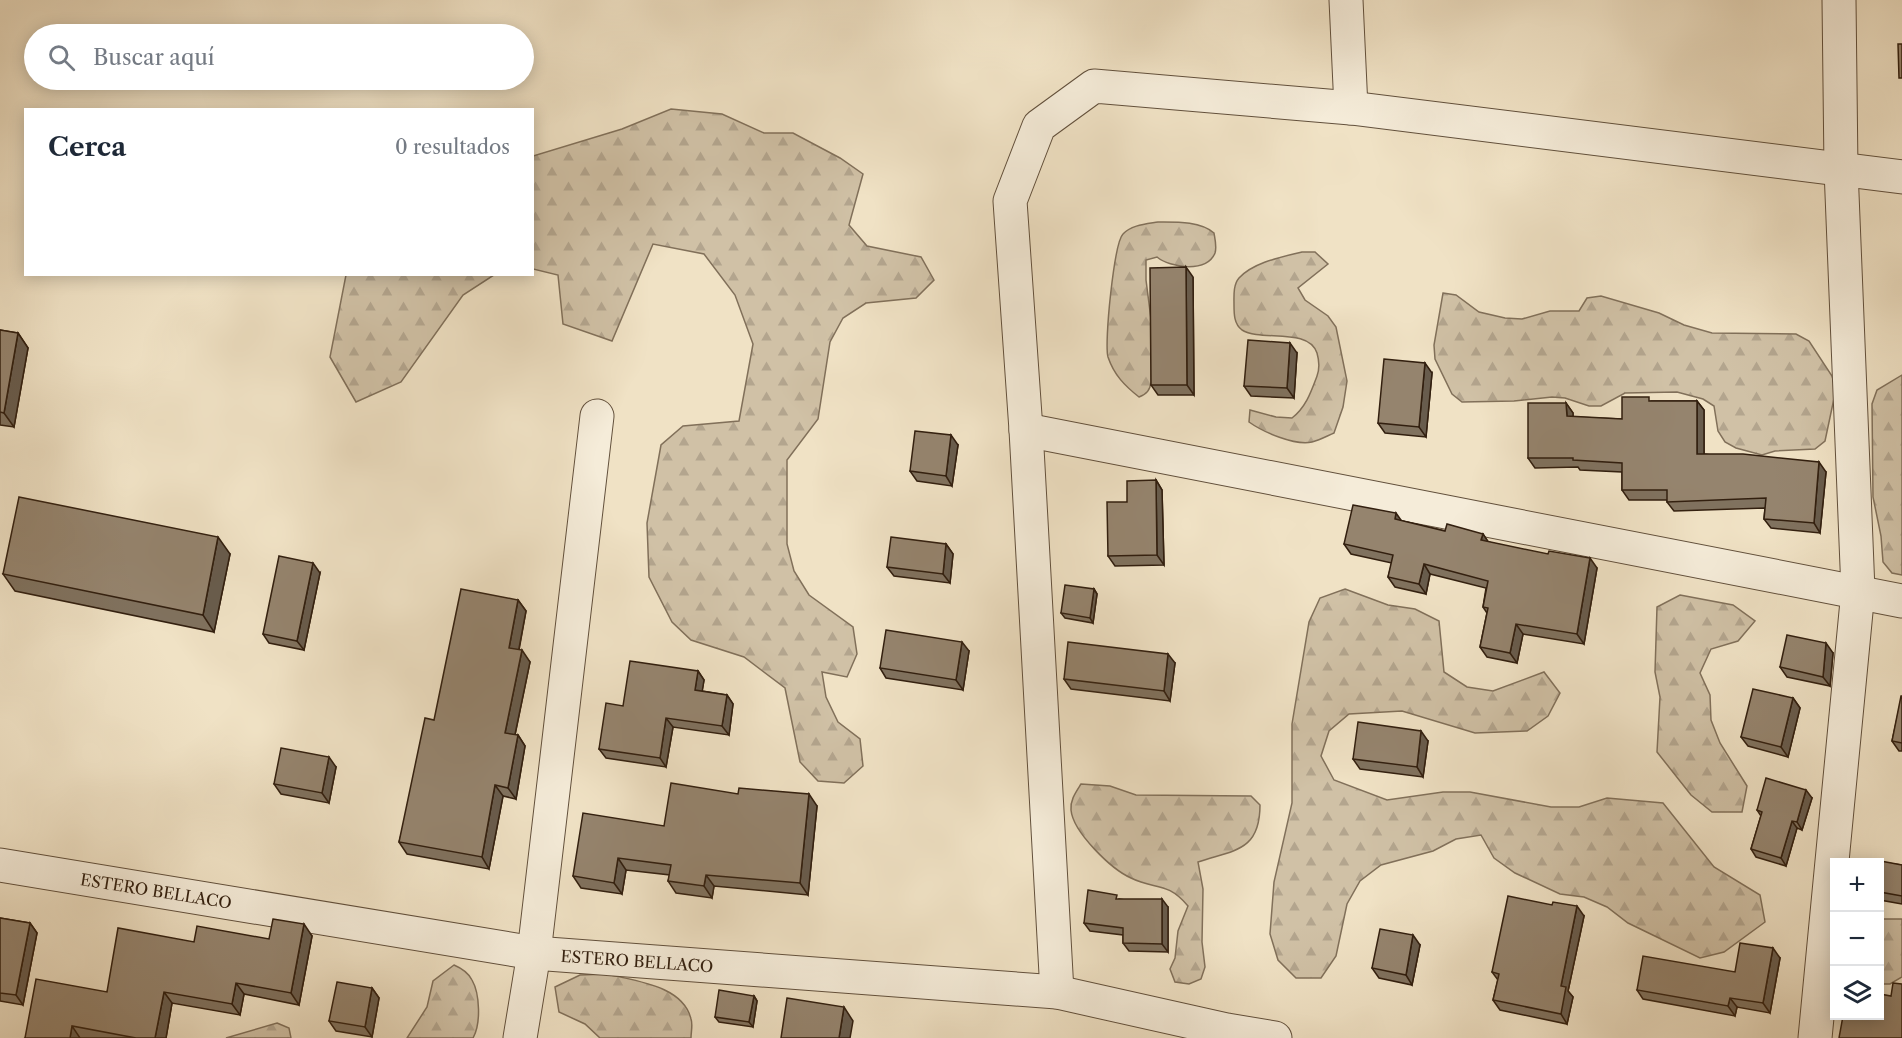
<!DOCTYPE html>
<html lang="es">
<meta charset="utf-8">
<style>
:root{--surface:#fff;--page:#f6f6f7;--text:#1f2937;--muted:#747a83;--line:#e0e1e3}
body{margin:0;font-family:"Libre Caslon Text",serif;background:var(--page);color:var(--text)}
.controls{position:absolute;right:18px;bottom:18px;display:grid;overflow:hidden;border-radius:0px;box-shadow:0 3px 15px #0003}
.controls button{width:54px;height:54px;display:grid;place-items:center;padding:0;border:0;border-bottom:2px solid var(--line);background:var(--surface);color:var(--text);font:30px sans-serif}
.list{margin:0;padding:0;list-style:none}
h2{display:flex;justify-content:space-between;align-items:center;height:78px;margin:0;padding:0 24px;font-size:26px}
h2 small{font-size:20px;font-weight:400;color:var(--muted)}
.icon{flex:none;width:33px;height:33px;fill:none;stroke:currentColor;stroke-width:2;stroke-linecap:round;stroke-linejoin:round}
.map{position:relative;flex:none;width:1902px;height:1038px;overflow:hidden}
.search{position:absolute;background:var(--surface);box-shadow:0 3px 15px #0003;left:24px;top:24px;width:510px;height:66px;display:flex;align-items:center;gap:15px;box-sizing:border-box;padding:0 21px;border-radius:33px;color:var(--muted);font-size:22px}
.panel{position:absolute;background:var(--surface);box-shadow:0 3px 15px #0003;left:24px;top:108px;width:510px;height:168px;border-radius:0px}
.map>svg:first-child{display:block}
.forest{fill:url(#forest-firs);stroke:#81705a;stroke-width:1.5}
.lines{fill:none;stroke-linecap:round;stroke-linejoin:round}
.minor-casing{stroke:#62503c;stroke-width:35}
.minor{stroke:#f5ecd9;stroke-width:33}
.wall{fill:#80725f;stroke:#321f0f;stroke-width:1.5}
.shaded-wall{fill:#685c4d;stroke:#321f0f;stroke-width:1.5}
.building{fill:#95846e;stroke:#321f0f;stroke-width:1.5}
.labels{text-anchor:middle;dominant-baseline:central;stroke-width:6;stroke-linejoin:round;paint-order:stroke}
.street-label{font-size:16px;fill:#321f0f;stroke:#f5ecd9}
</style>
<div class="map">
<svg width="1902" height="1038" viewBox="0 0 1902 1038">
<defs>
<pattern id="forest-firs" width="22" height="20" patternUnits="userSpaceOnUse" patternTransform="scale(1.5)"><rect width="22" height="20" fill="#d0c1a6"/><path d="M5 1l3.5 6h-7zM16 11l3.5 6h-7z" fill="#b3a58e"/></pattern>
</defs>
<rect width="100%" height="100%" fill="#f0e2c5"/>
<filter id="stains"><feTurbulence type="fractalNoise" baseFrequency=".00333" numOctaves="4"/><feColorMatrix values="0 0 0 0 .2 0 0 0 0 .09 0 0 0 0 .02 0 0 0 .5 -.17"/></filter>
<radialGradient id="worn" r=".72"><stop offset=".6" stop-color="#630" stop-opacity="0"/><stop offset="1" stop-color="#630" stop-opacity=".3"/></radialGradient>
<!-- forest -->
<g class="forest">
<polygon points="671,109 722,114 764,133 793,133 840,158 863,174 849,225 867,246 921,257 934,280 916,298 866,303 843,318 830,342 818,419 787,460 787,544 794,571 809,595 853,627 857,654 847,677 822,672 826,697 838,722 860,739 863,766 844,783 818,781 800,762 785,688 744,657 691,640 672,622 649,577 647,523 661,445 683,426 739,421 753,344 735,295 704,254 653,244 612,341 563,324 558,275 533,269 533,156 622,129"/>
<path d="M 1158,222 C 1176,222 1200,221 1214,233 C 1215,239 1217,247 1215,253 C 1207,273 1170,268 1157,257 L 1146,260 L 1146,280 L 1152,327 L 1151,382 C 1150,390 1147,394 1139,397 C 1125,386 1114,375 1108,357 C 1104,344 1114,243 1123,234 C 1131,225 1146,224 1158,222 Z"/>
<path d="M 1302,252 L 1315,252 L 1328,264 L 1298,288 L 1305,300 L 1328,316 L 1336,327 L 1347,381 L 1343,407 L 1334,433 C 1327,436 1320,440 1312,442 C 1295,446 1263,432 1249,422 L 1250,410 L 1276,417 L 1292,418 C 1306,407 1311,392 1317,376 C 1320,368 1319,360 1317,353 C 1308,327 1261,342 1242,330 C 1234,324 1234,314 1234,305 C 1234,296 1233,285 1239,278 C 1254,262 1282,257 1302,252 Z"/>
<polygon points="346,275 346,274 494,275 463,295 401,382 356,402 330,357"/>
<polygon points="1443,293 1456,295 1479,312 1505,318 1522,319 1550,311 1579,311 1587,298 1601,296 1659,313 1684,325 1712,333 1796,334 1809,341 1832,376 1836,389 1825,441 1815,449 1775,451 1762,455 1736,448 1725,442 1718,431 1714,406 1703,399 1677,392 1625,393 1601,406 1589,406 1565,398 1552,397 1514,401 1462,402 1452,394 1435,359 1434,345"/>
<polygon points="1902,375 1902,575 1892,573 1883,562 1881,536 1873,497 1872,404 1877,390"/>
<polygon points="1345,589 1388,605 1415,609 1439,621 1444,672 1467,687 1493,691 1544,672 1560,693 1548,716 1527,731 1475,733 1402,711 1349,714 1329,731 1321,756 1334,780 1387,800 1443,792 1470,792 1551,807 1579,807 1607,798 1663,803 1714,867 1760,895 1765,922 1724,952 1700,958 1628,923 1607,907 1584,897 1560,894 1515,873 1494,858 1481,835 1456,839 1433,851 1381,865 1360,881 1347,904 1336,956 1321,978 1296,978 1278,960 1270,934 1274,882 1292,803 1292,724 1309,622 1320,598"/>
<polygon points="1680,595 1733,605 1755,621 1738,641 1711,649 1700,673 1710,695 1711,720 1720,743 1747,786 1742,812 1712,812 1691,795 1657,752 1660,697 1655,672 1657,607"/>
<path d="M 1081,784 L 1110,786 L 1136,795 L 1251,796 L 1260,805 C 1260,852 1233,850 1198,862 L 1203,889 L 1202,942 L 1205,967 L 1201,979 L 1189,984 L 1175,982 L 1170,969 L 1175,958 L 1178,931 L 1188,906 C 1167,881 1155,890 1131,878 C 1111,869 1073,832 1071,810 C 1070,800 1076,792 1081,784 Z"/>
<polygon points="1880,919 1902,919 1902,977 1890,984 1880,984"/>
<path d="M 454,965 C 461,968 468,972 472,980 C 480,994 481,1024 473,1038 L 407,1038 L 427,1007 L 433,981 Z"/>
<path d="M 607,974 C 634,981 683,985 691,1019 C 693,1024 691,1032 691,1038 L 600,1038 L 585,1024 L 559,1012 L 555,987 L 580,975 Z"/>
<polygon points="277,1023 289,1028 291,1038 226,1038"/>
</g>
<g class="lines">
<defs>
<g id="minor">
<polyline points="1346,0 1351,108"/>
<polyline points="1026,430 1902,601"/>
<polyline points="0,865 534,953 1057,992 1227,1030 1275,1038"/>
<polyline points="1057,992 1026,430 1010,201 1039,126 1094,86 1351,108 1902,177"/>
<polyline points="520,1038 534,953 597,416"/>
<polyline points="1815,1038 1858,591 1841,169 1839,0"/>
</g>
</defs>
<!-- minor casing -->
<use href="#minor" class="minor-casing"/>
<!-- minor -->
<use href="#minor" class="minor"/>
</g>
<!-- wall -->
<g class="wall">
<polygon points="1193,277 1194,395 1158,395 1151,385"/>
<polygon points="0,330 18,333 28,348 14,427 0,425"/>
<polygon points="1297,353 1294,398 1251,396 1244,386"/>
<polygon points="1432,373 1426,437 1385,433 1378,423"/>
<polygon points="1651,401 1697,401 1704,410 1704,454 1826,472 1820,533 1771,528 1764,519 1765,508 1674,511 1667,502 1667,500 1629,500 1622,490 1622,472 1580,470 1578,467 1535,468 1528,458 1566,403 1573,413 1573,417 1622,419"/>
<polygon points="958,445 952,486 917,481 910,471"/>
<polygon points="1156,480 1162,490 1164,565 1115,566 1108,556 1127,502"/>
<polygon points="1402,521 1445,531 1483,534 1488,542 1597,568 1584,644 1523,634 1517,663 1487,657 1480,647 1487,613 1483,607 1486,588 1430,574 1426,594 1395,587 1388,577 1392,563 1351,554 1344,544"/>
<polygon points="946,544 953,554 950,583 894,576 887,567"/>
<polygon points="230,554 214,632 15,591 3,574"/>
<polygon points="320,573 304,650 269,643 263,634"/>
<polygon points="1094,589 1097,594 1093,623 1065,618 1061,613"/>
<polygon points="518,600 526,611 519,650 530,662 515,735 518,735 525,746 516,799 503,796 489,869 407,854 399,842 434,720"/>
<polygon points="969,651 963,690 886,678 880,668"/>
<polygon points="1833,653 1830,686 1787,677 1780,667"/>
<polygon points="1175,663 1170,701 1071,689 1064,679"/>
<polygon points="698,671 704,680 702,691 727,695 733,704 729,735 673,727 666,767 606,758 599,749 623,706"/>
<polygon points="1902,696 1902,751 1899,751 1892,741"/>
<polygon points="1793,698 1800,708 1788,757 1748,746 1741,737"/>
<polygon points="1428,741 1423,777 1360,769 1353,759"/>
<polygon points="336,767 329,803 281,794 274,784"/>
<polygon points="1812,798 1802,830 1797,828 1786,866 1756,857 1751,849 1761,816 1757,810"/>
<polygon points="817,806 808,895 714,886 712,898 676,893 668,881 670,875 626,870 622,894 581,888 573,876 664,826"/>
<polygon points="1880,862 1902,865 1902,904 1880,900"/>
<polygon points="1119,899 1168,907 1168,952 1129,951 1123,943 1123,935 1090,931 1084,923"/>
<polygon points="1584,916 1568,991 1573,997 1567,1024 1500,1010 1493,1000 1498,980 1492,972"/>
<polygon points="0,918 30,923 37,933 23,1005 0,1001"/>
<polygon points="312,936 299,1005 244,994 240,1015 172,1003 166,1038 25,1038 194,942 269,939"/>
<polygon points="1420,945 1412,985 1379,978 1372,968"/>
<polygon points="1780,958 1770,1013 1737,1007 1735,1016 1643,999 1637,990 1735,972"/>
<polygon points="372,988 379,998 372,1037 336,1031 329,1021"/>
<polygon points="754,996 757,1001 753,1027 719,1022 715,1017"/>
</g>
<!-- shaded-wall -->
<g class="shaded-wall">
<polygon points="1186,267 1193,277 1194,395 1187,385"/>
<polygon points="18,333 28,348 14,427 4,413"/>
<polygon points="1290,343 1297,353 1294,398 1287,388"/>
<polygon points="1425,363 1432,373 1426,437 1419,427"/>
<polygon points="1697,401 1704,410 1704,463 1697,454"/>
<polygon points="1566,403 1573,413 1573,426 1567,416"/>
<polygon points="951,435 958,445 952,486 946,476"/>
<polygon points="1819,462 1826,472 1820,533 1814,523"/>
<polygon points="1156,480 1162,490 1164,565 1157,555"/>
<polygon points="1396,513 1403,523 1395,519"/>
<polygon points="1483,534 1489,543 1481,540"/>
<polygon points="218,537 230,554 214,632 203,615"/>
<polygon points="946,544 953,554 950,583 943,574"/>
<polygon points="1590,558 1597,568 1584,644 1577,634"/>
<polygon points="313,563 320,573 304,650 297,641"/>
<polygon points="1424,564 1430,574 1426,594 1419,584"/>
<polygon points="1094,589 1097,594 1093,623 1090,618"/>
<polygon points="518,600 526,611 517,659 509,648"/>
<polygon points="1516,624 1523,634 1517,663 1510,653"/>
<polygon points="962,642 969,651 963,690 956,680"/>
<polygon points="1826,643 1833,653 1830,686 1823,677"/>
<polygon points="522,650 530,662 513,744 505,733"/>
<polygon points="1168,654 1175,663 1170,701 1164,691"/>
<polygon points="698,671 704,680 701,699 695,690"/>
<polygon points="727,695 733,704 729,735 722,726"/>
<polygon points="1793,698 1800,708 1788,757 1781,747"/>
<polygon points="666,718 673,727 666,767 660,758"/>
<polygon points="1421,731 1428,741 1423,777 1417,767"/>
<polygon points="518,735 525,746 516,799 508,788"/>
<polygon points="329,757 336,767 329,803 322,793"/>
<polygon points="495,785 503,796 489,869 482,857"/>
<polygon points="1806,790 1812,798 1802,830 1797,822"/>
<polygon points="809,794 817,806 808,895 800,883"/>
<polygon points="1792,821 1797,828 1786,866 1781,858"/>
<polygon points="618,858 626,870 622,894 614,883"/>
<polygon points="706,875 714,886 712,898 704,886"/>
<polygon points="1162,899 1168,907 1168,952 1162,944"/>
<polygon points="1577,906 1584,916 1568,991 1573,997 1567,1024 1561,1014 1561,986"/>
<polygon points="30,923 37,933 23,1005 16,995"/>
<polygon points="304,924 312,936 299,1005 291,993"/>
<polygon points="1413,935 1420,945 1412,985 1406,975"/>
<polygon points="1773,948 1780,958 1770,1013 1763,1003"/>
<polygon points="236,983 244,994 240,1015 232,1004"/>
<polygon points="372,988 379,998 372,1037 365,1027"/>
<polygon points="164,992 172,1003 166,1038 155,1038"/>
<polygon points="754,996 757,1001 753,1027 749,1022"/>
<polygon points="1730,998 1737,1007 1735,1016 1728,1006"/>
<polygon points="844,1007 853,1021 850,1038 839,1038"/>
<polygon points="72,1026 80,1038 70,1038"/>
</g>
<!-- building -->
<g class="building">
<polygon points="1898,44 1902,44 1902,78 1899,78"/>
<polygon points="1186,267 1187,385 1151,385 1150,268"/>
<polygon points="0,330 18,333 4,413 0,412"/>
<polygon points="1248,340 1290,343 1287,388 1244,386"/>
<polygon points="1384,359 1425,363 1419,427 1378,423"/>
<polygon points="1622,397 1649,397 1649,401 1697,401 1697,454 1743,454 1819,462 1814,523 1764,519 1766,498 1667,502 1667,490 1622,490 1622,463 1573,460 1573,458 1528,458 1528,403 1566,403 1567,416 1622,419"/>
<polygon points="915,431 951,435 946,476 910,471"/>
<polygon points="1156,480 1157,555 1108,556 1107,502 1127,502 1127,481"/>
<polygon points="19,497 218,537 203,615 3,574"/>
<polygon points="1353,505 1396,513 1395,519 1445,531 1447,524 1483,534 1481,540 1548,554 1549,551 1590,558 1577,634 1516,624 1510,653 1480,647 1488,608 1483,607 1488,581 1424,564 1419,584 1388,577 1393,555 1344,544"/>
<polygon points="891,537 946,544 943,574 887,567"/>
<polygon points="279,556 313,563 297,641 263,634"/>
<polygon points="1065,585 1094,589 1090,618 1061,613"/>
<polygon points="461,589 518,600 509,648 522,650 505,733 518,735 508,788 495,785 482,857 399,842 425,718 434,720"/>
<polygon points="886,630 962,642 956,680 880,668"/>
<polygon points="1787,635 1826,643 1823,677 1780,667"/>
<polygon points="1068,642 1168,654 1164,691 1064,679"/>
<polygon points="630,661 698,671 695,690 727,695 722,726 666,718 660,758 599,749 606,703 623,706"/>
<polygon points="1753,689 1793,698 1781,747 1741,737"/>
<polygon points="1901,696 1902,696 1902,743 1892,741"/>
<polygon points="1358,722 1421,731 1417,767 1353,759"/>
<polygon points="281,748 329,757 322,793 274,784"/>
<polygon points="1766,778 1806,790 1797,822 1792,821 1781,858 1751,849 1762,812 1757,810"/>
<polygon points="671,783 738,794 739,788 809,794 800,883 706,875 704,886 668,881 671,865 618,858 614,883 573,876 583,813 664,826"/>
<polygon points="1870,859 1902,865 1902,896 1880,892 1880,862 1870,862"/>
<polygon points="1088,890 1117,895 1116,899 1162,899 1162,944 1123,943 1123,928 1084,923"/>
<polygon points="1508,896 1552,905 1553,902 1577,906 1561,986 1566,987 1561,1014 1493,1000 1499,974 1492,972"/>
<polygon points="0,918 30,923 16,995 0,993"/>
<polygon points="273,919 304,924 291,993 236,983 232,1004 164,992 155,1038 136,1038 72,1026 70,1038 25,1038 36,979 107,992 118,928 194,942 197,926 269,939"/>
<polygon points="1380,929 1413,935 1406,975 1372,968"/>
<polygon points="1740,943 1773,948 1763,1003 1730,998 1728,1006 1637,990 1643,956 1735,972"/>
<polygon points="337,982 372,988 365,1027 329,1021"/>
<polygon points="1893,983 1902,984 1902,1038 1839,1038 1843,1016 1880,1016 1880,994 1891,996"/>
<polygon points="719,990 754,996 749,1022 715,1017"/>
<polygon points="787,998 844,1007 839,1038 781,1038"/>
</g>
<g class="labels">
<!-- street labels -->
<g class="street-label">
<text transform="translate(156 891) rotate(9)">ESTERO BELLACO</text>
<text transform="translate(637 961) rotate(4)">ESTERO BELLACO</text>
</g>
</g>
<rect width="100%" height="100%" filter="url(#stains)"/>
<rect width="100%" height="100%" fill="url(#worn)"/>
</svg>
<div class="controls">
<button>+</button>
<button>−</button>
<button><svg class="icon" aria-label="layers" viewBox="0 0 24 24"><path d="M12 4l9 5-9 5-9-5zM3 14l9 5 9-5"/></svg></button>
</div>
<div class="search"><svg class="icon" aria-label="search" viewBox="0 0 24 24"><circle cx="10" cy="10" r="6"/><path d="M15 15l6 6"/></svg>Buscar aquí</div>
<section class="panel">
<h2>Cerca<small>0 resultados</small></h2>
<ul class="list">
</ul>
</section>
</div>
